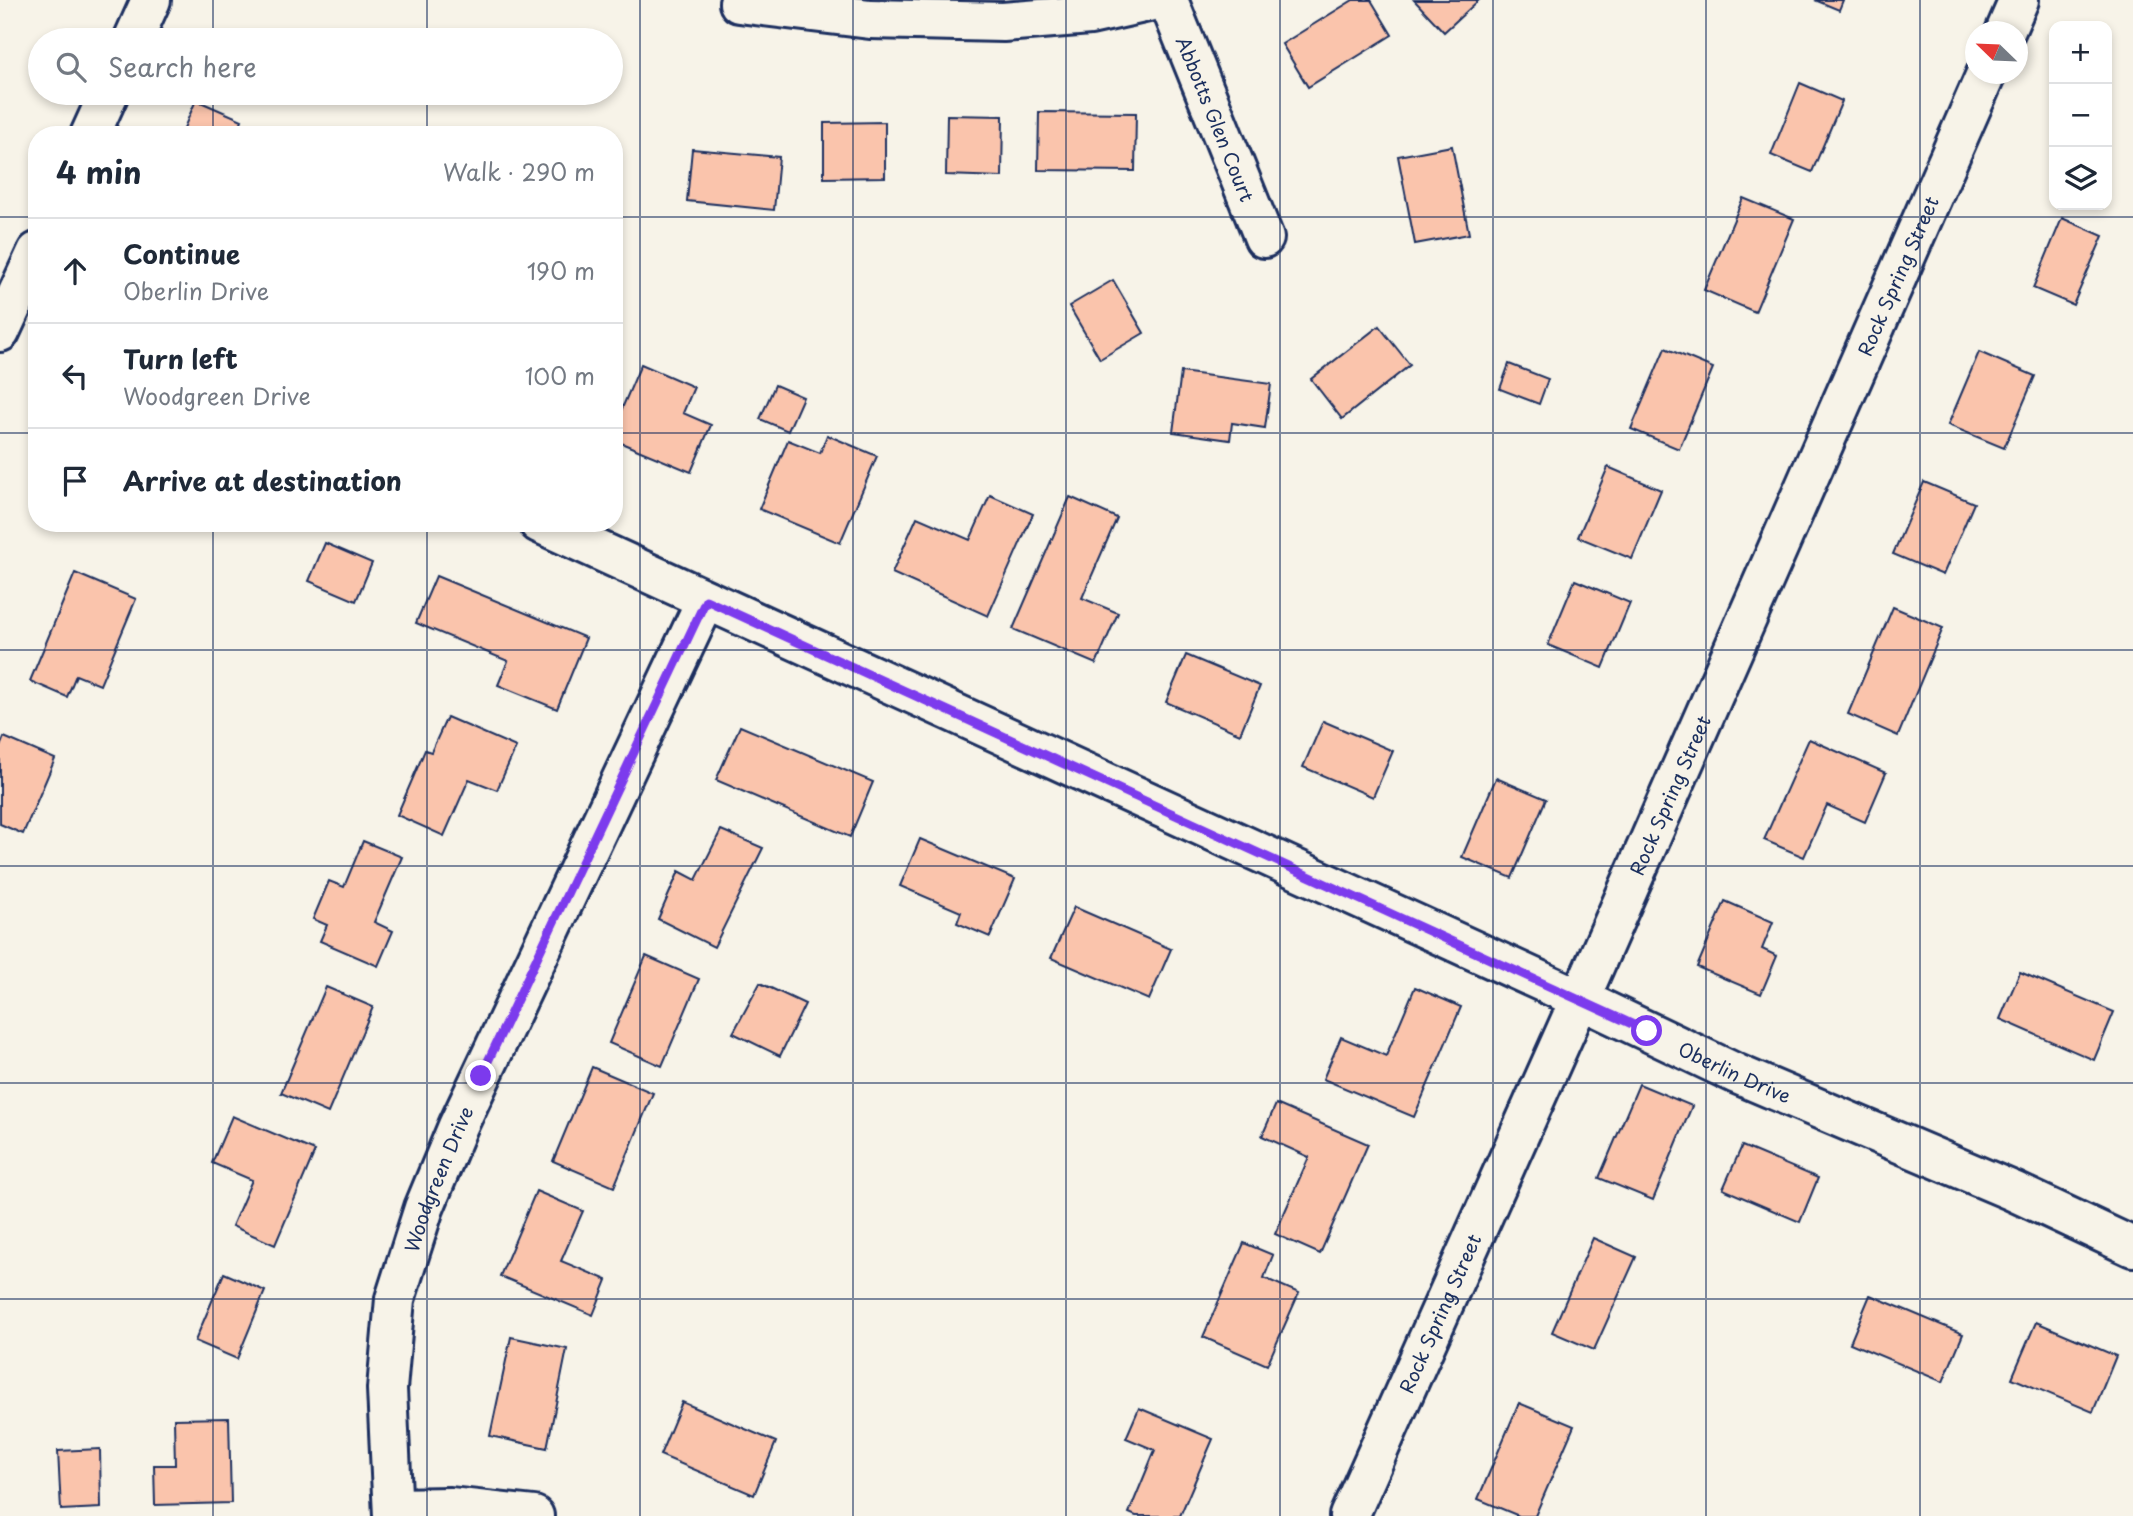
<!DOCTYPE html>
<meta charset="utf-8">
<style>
:root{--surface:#fff;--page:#f2f2f3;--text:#1f2937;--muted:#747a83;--line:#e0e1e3}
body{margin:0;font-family:"Playpen Sans",sans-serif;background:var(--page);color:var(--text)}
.controls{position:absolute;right:21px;top:21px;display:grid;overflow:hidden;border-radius:14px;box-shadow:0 4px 10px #0003}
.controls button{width:63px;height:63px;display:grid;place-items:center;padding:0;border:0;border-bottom:2px solid var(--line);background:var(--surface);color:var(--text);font:35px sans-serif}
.compass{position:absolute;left:1965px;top:21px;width:63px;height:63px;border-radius:50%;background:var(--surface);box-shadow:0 4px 10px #0003;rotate:293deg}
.stop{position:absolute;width:21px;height:21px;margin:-16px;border:5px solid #7c3aed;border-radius:50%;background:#fff}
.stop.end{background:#7c3aed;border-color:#fff;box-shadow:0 2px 7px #0008}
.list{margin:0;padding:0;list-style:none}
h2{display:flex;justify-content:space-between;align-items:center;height:91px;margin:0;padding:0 28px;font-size:30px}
h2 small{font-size:23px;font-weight:400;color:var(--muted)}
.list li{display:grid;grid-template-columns:46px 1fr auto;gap:21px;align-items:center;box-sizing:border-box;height:105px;padding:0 28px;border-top:2px solid var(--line)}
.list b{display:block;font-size:26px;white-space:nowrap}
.list p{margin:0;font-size:23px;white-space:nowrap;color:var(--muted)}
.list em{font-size:23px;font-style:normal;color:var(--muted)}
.icon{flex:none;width:38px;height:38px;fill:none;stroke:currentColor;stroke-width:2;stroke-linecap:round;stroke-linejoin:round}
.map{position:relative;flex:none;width:2133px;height:1516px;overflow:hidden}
.search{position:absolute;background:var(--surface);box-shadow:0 4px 10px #0003;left:28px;top:28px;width:595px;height:77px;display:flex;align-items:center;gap:18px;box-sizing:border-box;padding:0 24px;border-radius:38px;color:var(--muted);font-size:26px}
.panel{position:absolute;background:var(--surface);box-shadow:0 4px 10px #0003;left:28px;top:126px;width:595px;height:406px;border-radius:28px}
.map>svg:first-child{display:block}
.building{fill:#fac4ac;stroke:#1b2f5e;stroke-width:2}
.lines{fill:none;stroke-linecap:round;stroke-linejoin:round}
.minor-casing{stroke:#1b2f5e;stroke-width:44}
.minor{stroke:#f7f3e8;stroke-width:38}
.route{stroke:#7c3aed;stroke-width:9}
.grid{fill:none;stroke:#1b2f5e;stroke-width:2;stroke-opacity:0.55}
.labels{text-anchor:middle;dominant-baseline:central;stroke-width:5;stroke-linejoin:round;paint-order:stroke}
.street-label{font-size:19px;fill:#1b2f5e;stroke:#f7f3e8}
</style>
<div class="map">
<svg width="2133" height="1516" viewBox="0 0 2133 1516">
<rect width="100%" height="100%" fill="#f7f3e8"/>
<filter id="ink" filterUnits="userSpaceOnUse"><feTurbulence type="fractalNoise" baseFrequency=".0143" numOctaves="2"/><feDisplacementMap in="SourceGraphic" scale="14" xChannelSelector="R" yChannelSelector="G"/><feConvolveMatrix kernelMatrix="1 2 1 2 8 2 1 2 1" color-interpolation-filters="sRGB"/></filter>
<g filter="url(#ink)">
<!-- building -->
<g class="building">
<polygon points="1353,0 1371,0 1392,35 1308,87 1282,44"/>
<polygon points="1414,0 1479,0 1444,32"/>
<polygon points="1815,0 1843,0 1839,10"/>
<polygon points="1800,83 1842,101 1812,172 1771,155"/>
<polygon points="196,100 242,120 236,135 181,135"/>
<polygon points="1039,112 1136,113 1135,171 1038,170"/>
<polygon points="947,115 1003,116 1002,177 946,175"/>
<polygon points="885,122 885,177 824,178 824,123"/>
<polygon points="1452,146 1469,234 1415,244 1398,156"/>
<polygon points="692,149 779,157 774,210 687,201"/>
<polygon points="1743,198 1794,219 1755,312 1704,290"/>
<polygon points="2062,218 2103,236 2073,305 2033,288"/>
<polygon points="1113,280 1144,333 1100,359 1069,306"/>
<polygon points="1379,326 1410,365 1342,419 1311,379"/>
<polygon points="1665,348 1713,368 1679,449 1631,429"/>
<polygon points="1979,352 2035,376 2004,448 1948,425"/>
<polygon points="641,364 694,387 683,413 711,425 691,472 614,440 614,427"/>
<polygon points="1509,364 1548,379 1539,404 1500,389"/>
<polygon points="1181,372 1271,384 1265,428 1232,423 1230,440 1173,432"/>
<polygon points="775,385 803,397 788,431 760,419"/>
<polygon points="827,435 877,456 840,543 759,509 788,440 820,453"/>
<polygon points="1608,467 1661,490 1632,559 1578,537"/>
<polygon points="1924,482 1974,503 1943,575 1893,554"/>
<polygon points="990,495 1033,514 988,616 892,573 917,517 970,540"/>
<polygon points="1070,497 1117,518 1082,598 1118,613 1096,664 1013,629"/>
<polygon points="325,543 372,563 356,601 309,581"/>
<polygon points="75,573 136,599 100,685 76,675 67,697 30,681"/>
<polygon points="436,576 586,638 557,709 498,685 508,661 416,623"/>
<polygon points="1575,580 1630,603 1603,668 1548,645"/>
<polygon points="1893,607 1943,628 1898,736 1848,714"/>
<polygon points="1186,655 1260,686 1240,734 1166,702"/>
<polygon points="447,717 516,747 497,790 469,779 444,836 397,815 425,750 431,752"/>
<polygon points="1323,721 1393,751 1373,797 1303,767"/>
<polygon points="740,726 873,782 850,837 716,780"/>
<polygon points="4,737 55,759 23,834 0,824 0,747"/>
<polygon points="1809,739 1886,773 1865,822 1827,805 1804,857 1764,840"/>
<polygon points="1496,778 1546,799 1512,878 1462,857"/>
<polygon points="721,830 763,848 714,947 658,919 679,871 696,880"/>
<polygon points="920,839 1015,879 990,937 957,923 961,912 900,886"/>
<polygon points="363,841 402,857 374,922 393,931 378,966 320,941 327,925 313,919 329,881 344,887"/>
<polygon points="1725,901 1773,922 1762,949 1777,956 1761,994 1697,967"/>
<polygon points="1074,907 1171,949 1149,1000 1051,958"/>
<polygon points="646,956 699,979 662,1066 609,1043"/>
<polygon points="2020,972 2114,1012 2094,1060 2000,1019"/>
<polygon points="760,983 805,1004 780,1056 733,1033"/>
<polygon points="326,987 373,1007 328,1113 281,1093"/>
<polygon points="1415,987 1461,1007 1414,1117 1323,1079 1341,1037 1386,1056"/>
<polygon points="592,1067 653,1093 614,1187 553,1161"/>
<polygon points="1639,1084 1692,1106 1653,1200 1599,1178"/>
<polygon points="1276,1104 1368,1144 1320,1254 1275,1234 1309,1157 1262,1136"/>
<polygon points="232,1116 315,1151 275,1245 232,1226 252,1180 212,1163"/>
<polygon points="1742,1146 1818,1178 1800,1222 1723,1189"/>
<polygon points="536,1191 583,1211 561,1261 607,1280 593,1315 500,1276"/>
<polygon points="1593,1238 1636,1257 1594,1350 1552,1332"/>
<polygon points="1244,1243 1273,1255 1264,1278 1299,1293 1267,1365 1203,1337"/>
<polygon points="224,1273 265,1291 237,1359 195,1341"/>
<polygon points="1870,1295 1963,1334 1943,1382 1850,1343"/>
<polygon points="2036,1322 2116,1356 2093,1412 2012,1378"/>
<polygon points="511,1337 567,1349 547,1448 490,1436"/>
<polygon points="682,1402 776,1442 754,1495 660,1455"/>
<polygon points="1519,1403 1574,1426 1535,1516 1519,1516 1478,1499"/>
<polygon points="1139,1408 1213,1439 1180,1516 1136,1516 1129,1513 1155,1450 1126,1438"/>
<polygon points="229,1418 231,1503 155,1505 154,1465 175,1465 174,1419"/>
<polygon points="100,1449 101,1508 61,1510 58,1451"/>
</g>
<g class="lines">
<defs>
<g id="minor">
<path id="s1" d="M 1168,0 L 1264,238"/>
<polyline points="739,3 870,19 1003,22 1090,15 1157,0"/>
<polyline points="2005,32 2019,0"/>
<polyline points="133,40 151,0"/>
<polyline points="90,135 109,93"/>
<polyline points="0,332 37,252"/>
<path id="s2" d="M 539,523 L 1580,999 L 1737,1074 L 2013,1191 L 2133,1247"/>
<polyline points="393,1508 450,1507 534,1516"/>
<path id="s3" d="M 393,1516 L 387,1389 L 395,1299 L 424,1208 L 458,1126 L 706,600"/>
<path id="s4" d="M 1349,1516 L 1580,999 L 1986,74"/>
</g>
</defs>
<!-- minor casing -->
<use href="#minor" class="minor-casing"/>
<!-- minor -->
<use href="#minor" class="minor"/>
</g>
</g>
<g class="lines" filter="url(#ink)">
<!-- route -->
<polyline class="route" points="481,1076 706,600 1647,1031"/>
</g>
<!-- grid -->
<path class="grid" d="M 213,0 L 213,40M 427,0 L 427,40M 640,0 L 640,1516M 853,0 L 853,1516M 1066,0 L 1066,1516M 1280,0 L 1280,1516M 1493,0 L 1493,1516M 1706,0 L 1706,1516M 1920,0 L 1920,1516M 213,93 L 213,135M 427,93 L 427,135M 0,217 L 37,217M 614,217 L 2133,217M 0,433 L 37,433M 614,433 L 2133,433M 213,523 L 213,1516M 427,523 L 427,1516M 0,650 L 2133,650M 0,866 L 2133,866M 0,1083 L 2133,1083M 0,1299 L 2133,1299"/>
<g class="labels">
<!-- street labels -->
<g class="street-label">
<text stroke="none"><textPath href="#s1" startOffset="128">Abbotts Glen Court</textPath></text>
<text stroke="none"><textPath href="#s4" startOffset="1356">Rock Spring Street</textPath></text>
<text stroke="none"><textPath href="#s4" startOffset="789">Rock Spring Street</textPath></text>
<text stroke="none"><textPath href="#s2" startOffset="1316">Oberlin Drive</textPath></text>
<text stroke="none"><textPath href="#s3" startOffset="345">Woodgreen Drive</textPath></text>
<text stroke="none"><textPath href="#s4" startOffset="222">Rock Spring Street</textPath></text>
</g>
</g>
</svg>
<div class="controls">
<button>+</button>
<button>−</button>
<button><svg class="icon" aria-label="layers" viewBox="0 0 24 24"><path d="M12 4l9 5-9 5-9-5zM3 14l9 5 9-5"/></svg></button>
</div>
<svg class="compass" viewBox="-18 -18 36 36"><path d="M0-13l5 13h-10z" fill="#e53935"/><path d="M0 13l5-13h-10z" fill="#747a83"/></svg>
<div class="stop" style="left:1647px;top:1031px"></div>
<div class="stop end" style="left:481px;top:1076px"></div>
<div class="search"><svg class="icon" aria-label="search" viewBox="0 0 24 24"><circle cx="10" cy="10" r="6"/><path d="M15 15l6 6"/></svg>Search here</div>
<section class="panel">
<h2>4 min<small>Walk · 290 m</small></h2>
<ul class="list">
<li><svg class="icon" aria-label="ahead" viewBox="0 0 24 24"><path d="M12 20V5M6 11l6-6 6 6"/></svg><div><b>Continue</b><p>Oberlin Drive</p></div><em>190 m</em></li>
<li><svg class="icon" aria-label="left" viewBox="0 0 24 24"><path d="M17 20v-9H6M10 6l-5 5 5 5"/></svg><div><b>Turn left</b><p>Woodgreen Drive</p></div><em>100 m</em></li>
<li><svg class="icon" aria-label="arrive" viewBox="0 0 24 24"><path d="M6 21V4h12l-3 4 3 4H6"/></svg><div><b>Arrive at destination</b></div></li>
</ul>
</section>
</div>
